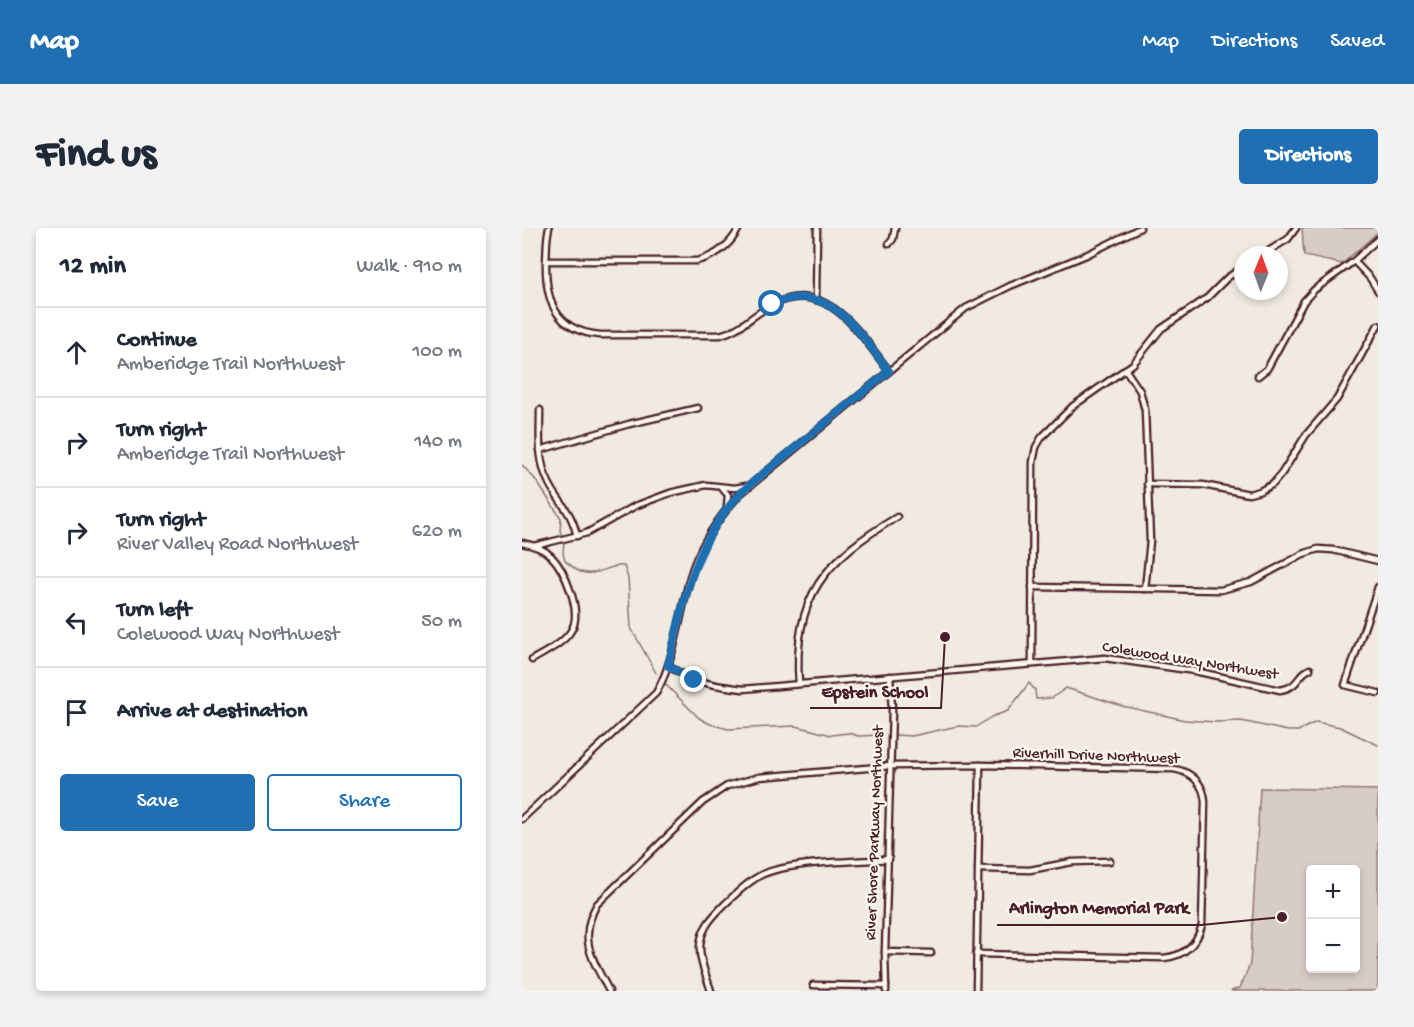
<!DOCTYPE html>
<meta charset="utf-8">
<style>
:root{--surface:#fff;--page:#f2f2f3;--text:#1f2937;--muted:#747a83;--line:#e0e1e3;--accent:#1f6fb2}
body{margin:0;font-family:"Gochi Hand",sans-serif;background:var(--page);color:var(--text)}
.controls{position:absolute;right:18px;bottom:18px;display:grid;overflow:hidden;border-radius:6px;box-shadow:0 3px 9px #0003}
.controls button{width:54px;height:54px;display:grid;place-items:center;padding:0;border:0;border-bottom:2px solid var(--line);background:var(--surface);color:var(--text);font:30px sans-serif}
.compass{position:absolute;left:712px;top:18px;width:54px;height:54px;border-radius:50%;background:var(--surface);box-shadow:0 3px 9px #0003;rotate:1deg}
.stop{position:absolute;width:18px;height:18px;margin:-14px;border:4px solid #1f6fb2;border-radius:50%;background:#fff}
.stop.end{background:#1f6fb2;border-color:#fff;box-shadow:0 2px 6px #0008}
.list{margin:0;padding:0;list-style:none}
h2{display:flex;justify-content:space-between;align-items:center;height:78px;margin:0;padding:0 24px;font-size:26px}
h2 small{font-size:20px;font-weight:400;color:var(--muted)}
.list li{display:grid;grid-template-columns:39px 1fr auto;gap:18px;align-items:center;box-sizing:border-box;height:90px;padding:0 24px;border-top:2px solid var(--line)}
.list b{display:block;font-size:22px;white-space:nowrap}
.list p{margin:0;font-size:20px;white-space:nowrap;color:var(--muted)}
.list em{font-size:20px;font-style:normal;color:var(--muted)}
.actions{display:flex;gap:12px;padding:18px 24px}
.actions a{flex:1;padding:14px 0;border:2px solid var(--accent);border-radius:6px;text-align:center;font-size:21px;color:var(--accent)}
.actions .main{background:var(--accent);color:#fff}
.icon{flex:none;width:33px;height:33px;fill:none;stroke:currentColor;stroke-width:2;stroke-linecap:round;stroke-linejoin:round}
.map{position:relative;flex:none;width:856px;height:763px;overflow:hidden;border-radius:6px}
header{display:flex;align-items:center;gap:36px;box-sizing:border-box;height:84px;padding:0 30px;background:var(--accent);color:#fff}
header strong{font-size:28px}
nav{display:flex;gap:33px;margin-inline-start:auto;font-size:21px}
.intro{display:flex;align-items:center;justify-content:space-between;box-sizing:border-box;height:144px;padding:0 36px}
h1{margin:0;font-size:42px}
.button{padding:15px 27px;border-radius:6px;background:var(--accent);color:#fff;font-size:21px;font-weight:700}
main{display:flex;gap:36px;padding:0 36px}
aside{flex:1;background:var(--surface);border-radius:6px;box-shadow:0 3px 9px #0003}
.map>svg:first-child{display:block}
.green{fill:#d8ccc6;stroke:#917678;stroke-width:1.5;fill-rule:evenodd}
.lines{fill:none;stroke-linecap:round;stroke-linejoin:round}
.stream{stroke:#8c6f72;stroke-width:1.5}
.minor-casing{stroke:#4a1f2b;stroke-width:9}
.minor{stroke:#fbf7ec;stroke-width:4.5}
.route{stroke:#1f6fb2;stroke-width:8}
.labels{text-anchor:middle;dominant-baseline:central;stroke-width:4.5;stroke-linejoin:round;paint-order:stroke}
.street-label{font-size:16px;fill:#4a1f2b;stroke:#fbf7ec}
.leader{fill:none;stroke:#4a1f2b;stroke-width:2}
.callout-dot{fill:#4a1f2b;stroke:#fbf7ec;stroke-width:2}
.callout-label{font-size:18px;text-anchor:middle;font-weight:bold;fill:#4a1f2b;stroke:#fbf7ec;stroke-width:4.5;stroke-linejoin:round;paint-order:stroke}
</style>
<header>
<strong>Map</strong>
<nav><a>Map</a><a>Directions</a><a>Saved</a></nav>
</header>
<div class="intro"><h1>Find us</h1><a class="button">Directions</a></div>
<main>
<aside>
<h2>12 min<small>Walk · 910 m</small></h2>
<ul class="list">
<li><svg class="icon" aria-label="ahead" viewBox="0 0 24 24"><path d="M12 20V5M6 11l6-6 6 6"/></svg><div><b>Continue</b><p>Amberidge Trail Northwest</p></div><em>100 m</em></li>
<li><svg class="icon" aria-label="right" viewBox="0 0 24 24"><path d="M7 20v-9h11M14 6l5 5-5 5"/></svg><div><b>Turn right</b><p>Amberidge Trail Northwest</p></div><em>140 m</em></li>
<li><svg class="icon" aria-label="right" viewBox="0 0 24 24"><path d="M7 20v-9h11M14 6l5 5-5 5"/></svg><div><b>Turn right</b><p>River Valley Road Northwest</p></div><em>620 m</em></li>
<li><svg class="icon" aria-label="left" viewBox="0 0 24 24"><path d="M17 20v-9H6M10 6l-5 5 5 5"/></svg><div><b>Turn left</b><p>Colewood Way Northwest</p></div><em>50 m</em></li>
<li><svg class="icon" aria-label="arrive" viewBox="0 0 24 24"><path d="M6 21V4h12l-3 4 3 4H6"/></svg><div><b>Arrive at destination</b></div></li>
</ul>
<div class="actions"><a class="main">Save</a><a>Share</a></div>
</aside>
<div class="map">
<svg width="856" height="763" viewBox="0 0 856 763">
<rect width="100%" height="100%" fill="#f0eae0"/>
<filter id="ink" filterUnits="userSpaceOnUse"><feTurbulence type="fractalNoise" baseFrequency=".0167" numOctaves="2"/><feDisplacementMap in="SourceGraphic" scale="12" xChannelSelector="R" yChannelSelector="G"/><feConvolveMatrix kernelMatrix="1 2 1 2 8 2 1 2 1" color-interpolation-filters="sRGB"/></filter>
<g filter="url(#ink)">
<!-- green -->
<g class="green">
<polygon points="780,0 856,0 856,4 820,36 782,28"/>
<path d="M 738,560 L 856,562 L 856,763 L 709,763 L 718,760 L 728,736 ZM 788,642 L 834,642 L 834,740 L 788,740 Z"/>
</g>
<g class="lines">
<!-- stream -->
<g class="stream">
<polyline points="0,237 13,251 39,290 38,303 40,308"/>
<path d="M 42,314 L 41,325 L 43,333 C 48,336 54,343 59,344 C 74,349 89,336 102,338 L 106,350 L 109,400 L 134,445"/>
<polyline points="143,456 177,490 188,496 206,501 274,498 309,507 327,505 336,508 361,507"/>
<polyline points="373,507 390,508 436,498 454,499 469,489 486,483 507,455 513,462 514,471 530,470 544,460 600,478 663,492 694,494 719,493 766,503 776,503 794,494 818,499 856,517"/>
</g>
<defs>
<g id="minor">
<path d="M 27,0 C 24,11 25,22 24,33 C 23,72 33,103 78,107 L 198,107 C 219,102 231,86 250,77 C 305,48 338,106 367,143"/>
<polyline points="367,16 371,11 373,0"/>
<polyline points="740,27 766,11 774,0"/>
<path d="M 24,33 L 175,33 C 194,28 208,18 217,0"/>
<polyline points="832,33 848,50 856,63"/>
<polyline points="294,72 295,0"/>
<polyline points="603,141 618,163 623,182 628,313 623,361"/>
<polyline points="736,148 745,141 782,73 792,62 832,33 856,11"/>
<path d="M 18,182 C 18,207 15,232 27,255 C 38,277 49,281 55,308"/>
<polyline points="18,222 107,196 176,180"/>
<polyline points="625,256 681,257 727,266 738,263 751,256 760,245 784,207 815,171 856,97"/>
<polyline points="200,260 206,267 205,279"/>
<path d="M 0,315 C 11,317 21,320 29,328 C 43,342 60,383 50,401 C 43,415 23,424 10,432"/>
<polyline points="12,318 65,305 113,278 148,265 184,257 213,260 224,258"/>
<polyline points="510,359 699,362 729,354 781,326 796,321 811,322 856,333"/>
<polyline points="856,359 823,457 856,465"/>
<polyline points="510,435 511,234 514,219 520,209 551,178 611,136 639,101 685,70 705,50 721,39"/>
<path d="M 146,438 C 174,455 189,457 221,461 L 583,430 L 673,443 L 758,462 C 778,459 775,446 788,441"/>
<path d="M 277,456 C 270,368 304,331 375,289"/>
<path d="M 0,591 L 134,465 C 153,432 158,386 168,349 C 177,318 197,289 218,266 L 444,80 L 488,58 L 564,27 L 618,0"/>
<polyline points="456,641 508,642 550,634 588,633"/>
<polyline points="363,724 409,725"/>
<polyline points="291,757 364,758"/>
<path d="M 87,763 C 71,732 55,711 75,676 L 181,574 L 205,558 L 237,549 L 369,538 L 458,537 L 652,541 C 670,544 682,556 683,574 L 680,697 C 675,716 662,728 642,730 L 454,726"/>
<path d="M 189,763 C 185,749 177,733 178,718 C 179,700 191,688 203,676 C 214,666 225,654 239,647 C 269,633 332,634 367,631"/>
<polyline points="364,763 363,724 370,482 368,448"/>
<polyline points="454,763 458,537"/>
</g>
</defs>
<!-- minor casing -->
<use href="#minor" class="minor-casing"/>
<!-- minor -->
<use href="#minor" class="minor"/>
</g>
</g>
<g class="lines" filter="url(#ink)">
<!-- route -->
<path class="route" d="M 172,452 L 146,438 C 163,371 173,307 226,258 L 367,143 C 336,104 308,51 250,76"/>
</g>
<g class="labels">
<!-- street labels -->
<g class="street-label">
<text transform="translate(668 434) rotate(9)">Colewood Way Northwest</text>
<text transform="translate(574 529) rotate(2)">Riverhill Drive Northwest</text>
<text transform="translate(354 605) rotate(-88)">River Shore Parkway Northwest</text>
</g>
</g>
<!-- callouts -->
<path class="leader" d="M423 409L419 480H288M760 689L679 697H475"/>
<g class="callout-dot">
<circle cx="423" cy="409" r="6"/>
<circle cx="760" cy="689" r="6"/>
</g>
<g class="callout-label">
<text x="353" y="469">Epstein School</text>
<text x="577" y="685">Arlington Memorial Park</text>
</g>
</svg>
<div class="controls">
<button>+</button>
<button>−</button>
</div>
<svg class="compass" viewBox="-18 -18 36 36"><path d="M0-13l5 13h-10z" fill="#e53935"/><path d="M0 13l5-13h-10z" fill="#747a83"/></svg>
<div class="stop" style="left:250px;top:76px"></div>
<div class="stop end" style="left:172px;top:452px"></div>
</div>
</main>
